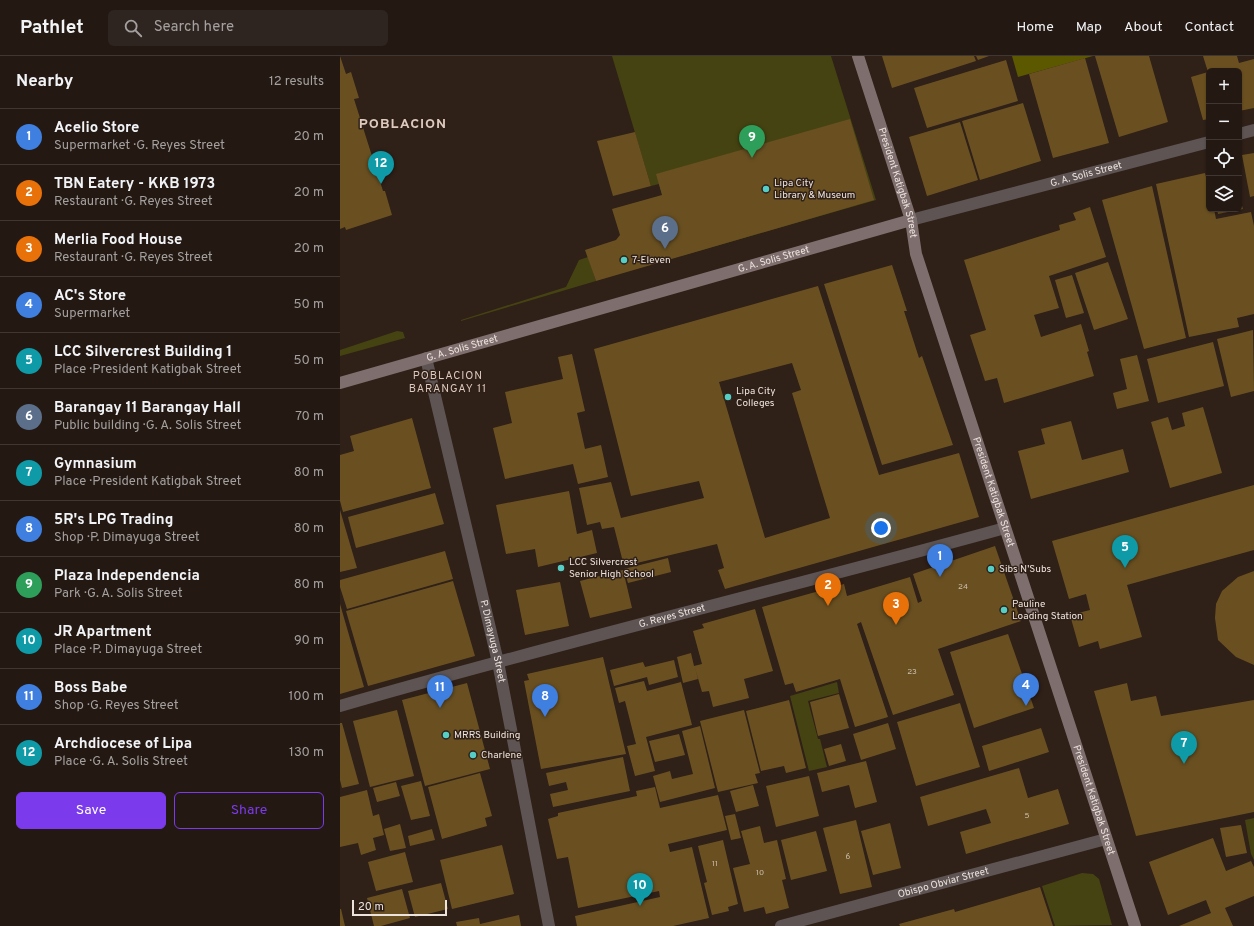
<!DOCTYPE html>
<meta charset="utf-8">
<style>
:root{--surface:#231812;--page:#2f2520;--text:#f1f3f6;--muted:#a3a09f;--line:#403732;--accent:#7c3aed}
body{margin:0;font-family:Overpass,sans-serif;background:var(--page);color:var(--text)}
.controls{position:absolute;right:12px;top:12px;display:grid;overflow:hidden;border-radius:6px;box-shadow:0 1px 3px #0004}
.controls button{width:36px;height:36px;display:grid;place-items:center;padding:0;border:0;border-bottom:1px solid var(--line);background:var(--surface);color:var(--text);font:20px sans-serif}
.scale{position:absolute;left:12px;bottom:10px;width:95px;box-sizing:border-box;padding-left:4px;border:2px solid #ede3dd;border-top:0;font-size:11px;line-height:14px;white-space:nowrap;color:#ede3dd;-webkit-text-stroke:3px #2f2018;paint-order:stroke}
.you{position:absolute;left:541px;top:472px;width:14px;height:14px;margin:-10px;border:3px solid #fff;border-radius:50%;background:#1a73e8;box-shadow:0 0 0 6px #1a73e833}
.badge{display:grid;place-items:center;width:26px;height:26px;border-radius:50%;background:var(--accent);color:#fff;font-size:13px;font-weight:700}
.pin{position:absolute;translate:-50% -33px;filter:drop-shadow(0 1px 2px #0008)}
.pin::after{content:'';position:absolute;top:21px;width:14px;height:12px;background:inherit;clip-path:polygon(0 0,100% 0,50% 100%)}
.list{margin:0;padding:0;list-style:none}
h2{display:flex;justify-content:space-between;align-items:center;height:52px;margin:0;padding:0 16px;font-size:17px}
h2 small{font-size:13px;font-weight:400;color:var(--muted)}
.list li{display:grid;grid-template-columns:26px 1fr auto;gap:12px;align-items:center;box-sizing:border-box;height:56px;padding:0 16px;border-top:1px solid var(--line)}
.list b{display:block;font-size:15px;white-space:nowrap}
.list p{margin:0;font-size:13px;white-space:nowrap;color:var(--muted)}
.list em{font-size:13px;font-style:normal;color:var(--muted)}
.actions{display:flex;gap:8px;padding:12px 16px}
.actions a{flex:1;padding:9px 0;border:1px solid var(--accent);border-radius:6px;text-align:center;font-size:14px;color:var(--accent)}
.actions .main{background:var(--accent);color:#fff}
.icon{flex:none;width:22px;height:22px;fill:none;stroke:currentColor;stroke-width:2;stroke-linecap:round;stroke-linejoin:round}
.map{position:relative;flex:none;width:914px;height:870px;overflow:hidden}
header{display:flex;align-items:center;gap:24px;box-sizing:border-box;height:56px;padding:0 20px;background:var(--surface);border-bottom:1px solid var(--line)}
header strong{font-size:19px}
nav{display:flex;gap:22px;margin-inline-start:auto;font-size:14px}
.search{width:280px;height:36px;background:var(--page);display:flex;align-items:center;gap:10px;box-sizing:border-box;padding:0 14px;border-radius:6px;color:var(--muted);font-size:15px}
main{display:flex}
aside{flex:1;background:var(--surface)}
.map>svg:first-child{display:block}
.green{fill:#464312}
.forest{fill:#5c5800}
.building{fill:#6a5021;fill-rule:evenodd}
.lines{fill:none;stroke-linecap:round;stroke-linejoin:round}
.street{stroke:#5d5453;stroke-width:12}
.secondary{stroke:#7e6f6e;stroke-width:12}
.poi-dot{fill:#55cec6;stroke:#2f2018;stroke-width:1.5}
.labels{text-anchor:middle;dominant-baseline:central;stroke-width:3;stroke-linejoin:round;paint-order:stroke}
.number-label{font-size:8px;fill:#ccbeae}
.street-label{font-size:10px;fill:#ede3dd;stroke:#2f2018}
.poi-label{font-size:10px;fill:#ede3dd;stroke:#2f2018;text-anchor:start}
.neighbourhood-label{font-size:11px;letter-spacing:1px;fill:#ddc9bd;stroke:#2f2018}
.district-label{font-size:14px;font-weight:bold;letter-spacing:1px;fill:#ddc9bd;stroke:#2f2018}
</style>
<header>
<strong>Pathlet</strong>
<div class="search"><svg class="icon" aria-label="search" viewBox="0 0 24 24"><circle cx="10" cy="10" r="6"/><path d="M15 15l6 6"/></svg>Search here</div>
<nav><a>Home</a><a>Map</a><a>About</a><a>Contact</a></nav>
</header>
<main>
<aside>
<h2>Nearby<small>12 results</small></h2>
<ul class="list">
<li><span class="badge" style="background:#3f7fe0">1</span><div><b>Acelio Store</b><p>Supermarket · G. Reyes Street</p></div><em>20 m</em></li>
<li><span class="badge" style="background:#e8710a">2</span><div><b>TBN Eatery - KKB 1973</b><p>Restaurant · G. Reyes Street</p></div><em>20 m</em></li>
<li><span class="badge" style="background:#e8710a">3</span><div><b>Merlia Food House</b><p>Restaurant · G. Reyes Street</p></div><em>20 m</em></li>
<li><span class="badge" style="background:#3f7fe0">4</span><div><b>AC's Store</b><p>Supermarket</p></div><em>50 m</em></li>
<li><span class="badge" style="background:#0f9aa8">5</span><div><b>LCC Silvercrest Building 1</b><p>Place · President Katigbak Street</p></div><em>50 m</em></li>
<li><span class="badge" style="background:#5c6f8a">6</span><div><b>Barangay 11 Barangay Hall</b><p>Public building · G. A. Solis Street</p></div><em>70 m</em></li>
<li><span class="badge" style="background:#0f9aa8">7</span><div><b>Gymnasium</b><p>Place · President Katigbak Street</p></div><em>80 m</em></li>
<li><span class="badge" style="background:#3f7fe0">8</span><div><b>5R's LPG Trading</b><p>Shop · P. Dimayuga Street</p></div><em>80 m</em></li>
<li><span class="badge" style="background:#2e9e5b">9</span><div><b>Plaza Independencia</b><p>Park · G. A. Solis Street</p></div><em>80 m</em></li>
<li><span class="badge" style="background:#0f9aa8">10</span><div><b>JR Apartment</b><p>Place · P. Dimayuga Street</p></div><em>90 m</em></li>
<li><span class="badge" style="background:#3f7fe0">11</span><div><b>Boss Babe</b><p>Shop · G. Reyes Street</p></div><em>100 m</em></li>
<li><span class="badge" style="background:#0f9aa8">12</span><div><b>Archdiocese of Lipa</b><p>Place · G. A. Solis Street</p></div><em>130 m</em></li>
</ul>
<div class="actions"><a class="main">Save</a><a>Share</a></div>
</aside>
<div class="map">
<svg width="914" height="870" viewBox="0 0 914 870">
<rect width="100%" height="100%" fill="#2f2018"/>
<!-- green -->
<g class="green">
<polygon points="272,0 491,0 536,144 341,200 319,128 311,130"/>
<polygon points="248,201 256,225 121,265 121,264 226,231 239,204"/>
<polygon points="57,275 63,276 65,282 0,300 0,294"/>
<polygon points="497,626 499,637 468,645 478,683 480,683 487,711 469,715 450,640"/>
<polygon points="914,762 914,804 911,798 905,764"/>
<polygon points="742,817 753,818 759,823 772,869 715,870 702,830"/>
</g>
<!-- forest -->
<polygon class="forest" points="672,0 753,0 678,21"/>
<!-- building -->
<g class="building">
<polygon points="0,0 6,18 11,16 19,42 14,43 43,135 45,135 52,159 6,174 5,171 0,173"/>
<polygon points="542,0 634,0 636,5 552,32"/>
<polygon points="636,0 649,0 638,4"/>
<polygon points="755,0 809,0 828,66 779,81"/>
<polygon points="863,0 897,0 899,7 914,3 914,52 899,55 899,15 869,15 869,63 863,64 851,21 868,16"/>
<polygon points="745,2 769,87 713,102 689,18"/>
<polygon points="666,4 678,45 587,72 574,32"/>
<polygon points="683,47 701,105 640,124 622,65"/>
<polygon points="510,63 534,144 256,225 245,194 276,184 280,179 272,153 322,139 316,118"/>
<polygon points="620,66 638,124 587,140 569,81"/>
<polygon points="295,76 311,130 273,140 257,85"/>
<polygon points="914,97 914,140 910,141 902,99"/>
<polygon points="866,107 869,107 869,116 868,116"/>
<polygon points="865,117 869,133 869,153 874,153 876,163 911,156 914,170 914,258 897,262 899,271 849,281 816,128"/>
<polygon points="812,130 846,282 804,293 762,144"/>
<polygon points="899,140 903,153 878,158 877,153 899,153"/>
<polygon points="750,151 766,201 709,220 719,252 694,259 701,281 741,268 749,295 747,296 754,320 664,347 657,322 645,325 630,279 646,274 624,204 720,174 719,169 736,164 733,157"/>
<polygon points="768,206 788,263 754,274 735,217"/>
<polygon points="552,209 567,255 564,255 579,302 582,300 613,389 542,409 484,228"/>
<polygon points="732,219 744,257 726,262 715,224"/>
<path d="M 478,230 L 539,419 L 619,397 L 639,461 L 385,533 L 378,514 L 384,512 L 377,488 L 284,510 L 274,471 L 262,473 L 260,466 L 247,469 L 239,432 L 271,426 L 281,462 L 364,442 L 359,425 L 291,440 L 254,293 ZM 452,307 L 461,334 L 452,337 L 490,462 L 425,482 L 379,326 Z"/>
<polygon points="913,274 914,335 891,341 877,283"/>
<polygon points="873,286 884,330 818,347 807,303"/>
<polygon points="232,298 245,355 237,357 245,393 261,389 268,421 238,428 233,408 165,423 153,372 172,367 165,336 223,323 218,301"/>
<polygon points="797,299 809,345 777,353 773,337 787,333 780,303"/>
<polygon points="863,351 882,417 830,432 811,366 828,361 832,374 845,370 842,357"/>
<polygon points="72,362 91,432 3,456 0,445 0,399 14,395 10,380"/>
<polygon points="731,365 742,404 783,393 789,416 691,443 678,395 705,388 701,373"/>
<polygon points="914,429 914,494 787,529 802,581 760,593 758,585 739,591 730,559 750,554 746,538 729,543 712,485"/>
<polygon points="229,435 237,478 252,474 257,497 198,511 195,493 166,498 156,449"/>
<polygon points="95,437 104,468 16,492 8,461"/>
<polygon points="0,454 17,512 0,516"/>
<polygon points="655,490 681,565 598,593 614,639 553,659 521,566 517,568 548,661 515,671 500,623 456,636 453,627 445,629 422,551 504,528 507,540 570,521 578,547 582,545 573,518"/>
<polygon points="105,495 113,523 7,553 0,531 0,524"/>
<polygon points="328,502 331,516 288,527 284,513"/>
<polygon points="283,514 292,552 250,562 240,525"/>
<polygon points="914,515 914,609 896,601 878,584 875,562 876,548 882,535 898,521"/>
<polygon points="113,525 135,600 28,630 6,555"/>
<polygon points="220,526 229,570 185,579 176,534"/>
<polygon points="0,548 24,631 0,638"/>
<polygon points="415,553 433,615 404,623 409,642 373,651 369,635 362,636 355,612 358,623 343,627 337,601 351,597 354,610 362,608 353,575 364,572 362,568"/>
<polygon points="668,578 694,652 634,672 610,596"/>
<polygon points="263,601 286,698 201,713 184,625 189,624 187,618"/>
<polygon points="334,604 338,621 309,629 307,621 274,630 270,614 303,606 305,611"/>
<polygon points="304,625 307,635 341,626 352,669 306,681 315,715 295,720 287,690 296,688 285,645 279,647 275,632"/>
<polygon points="127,627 150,713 85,730 62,644"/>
<polygon points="787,627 791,645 816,640 821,660 914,644 914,756 796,780 754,635"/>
<polygon points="499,638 509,672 478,680 470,646"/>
<polygon points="449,644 466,712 446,717 444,710 421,715 406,655"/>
<polygon points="620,647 640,711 576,730 557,666"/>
<polygon points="57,654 74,720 30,731 13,665"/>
<polygon points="404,654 420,717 415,718 418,727 378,736 360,665"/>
<polygon points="0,667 2,667 19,728 2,732 0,724"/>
<polygon points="548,667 556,693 521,704 513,678"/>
<polygon points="360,670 375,732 320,746 313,720 330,715 332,723 353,718 342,675"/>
<polygon points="701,672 709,696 649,715 642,690"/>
<polygon points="339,678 345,699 315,706 309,685"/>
<polygon points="501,688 506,705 489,710 484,693"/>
<polygon points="283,701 290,735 213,751 210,738 228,734 226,726 209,730 206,717"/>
<polygon points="526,705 537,746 515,752 509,729 482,736 477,717"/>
<polygon points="679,712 688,742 718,733 729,768 626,798 620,776 651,767 646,753 588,770 580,741"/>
<polygon points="140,717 152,760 145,762 147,770 102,783 88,731"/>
<polygon points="469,720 479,760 436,771 426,730"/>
<polygon points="81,725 90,760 71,764 61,730"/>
<polygon points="56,726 60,740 37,746 33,732"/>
<polygon points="413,729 419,750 396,756 390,735"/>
<polygon points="315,731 320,752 378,739 387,774 328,788 330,796 352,791 369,862 333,870 237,870 235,860 320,841 319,835 238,852 228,801 217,803 208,763 218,760 218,757 297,740 296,735"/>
<polygon points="27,734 33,760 39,758 44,779 33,782 36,794 21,799 18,787 0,791 0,741"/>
<polygon points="395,758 401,782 391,784 385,760"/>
<polygon points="516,764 532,831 500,838 483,772"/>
<polygon points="550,767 561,812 533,819 521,775"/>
<polygon points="60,768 66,792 50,795 44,773"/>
<polygon points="901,769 907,797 886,801 880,772"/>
<polygon points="420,770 424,787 437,784 446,823 442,824 449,852 426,858 424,851 404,856 393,812 410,808 401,775"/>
<polygon points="92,773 95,784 70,790 68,780"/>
<polygon points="476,775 487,815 451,824 441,784"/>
<polygon points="873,782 886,815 911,805 914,811 914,840 885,852 893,870 839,870 871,857 866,844 828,859 809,806"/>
<polygon points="383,784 398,848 388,851 389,855 372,859 364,827 367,826 358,790"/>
<polygon points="162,789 174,838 112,853 100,804"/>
<polygon points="65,796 73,826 36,835 28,806"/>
<polygon points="101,827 108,853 75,861 68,835"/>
<polygon points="700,831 713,870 560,870 559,868 614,853 615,856"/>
<polygon points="62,833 70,862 41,870 34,870 27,842"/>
<polygon points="0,853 1,853 5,870 0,870"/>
<polygon points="179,859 181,870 117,870 116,866 139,862 140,868"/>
</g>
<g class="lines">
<!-- street -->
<g class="street">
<polyline points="899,78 914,74"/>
<path id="s1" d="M 571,164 L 869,86"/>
<path id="s2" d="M 86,302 L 158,606 L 209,870"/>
<path id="s3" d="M 0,650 C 220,586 444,533 665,472"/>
<path id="s4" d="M 441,870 L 766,783"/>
</g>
<!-- secondary -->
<g class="secondary">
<path id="s5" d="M 518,0 L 571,164 L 576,198 L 795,870"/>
<path id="s6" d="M 0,327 L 571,164"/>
</g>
</g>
<!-- markers -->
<g class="poi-dot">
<circle cx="426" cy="133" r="4"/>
<circle cx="284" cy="204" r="4"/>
<circle cx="388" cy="341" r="4"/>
<circle cx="221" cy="512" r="4"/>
<circle cx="651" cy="513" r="4"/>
<circle cx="664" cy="554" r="4"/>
<circle cx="106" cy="679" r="4"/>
<circle cx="133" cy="699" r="4"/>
</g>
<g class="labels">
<!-- number labels -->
<g class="number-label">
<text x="623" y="531">24</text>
<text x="572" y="616">23</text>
<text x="687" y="760">5</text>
<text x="508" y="801">6</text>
<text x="375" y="808">11</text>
<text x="420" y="817">10</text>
</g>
<!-- street labels -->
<g class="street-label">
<text stroke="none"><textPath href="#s1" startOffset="181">G. A. Solis Street</textPath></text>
<text stroke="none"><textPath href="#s5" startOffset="133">President Katigbak Street</textPath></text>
<text stroke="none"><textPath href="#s6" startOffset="451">G. A. Solis Street</textPath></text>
<text stroke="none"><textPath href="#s6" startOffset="127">G. A. Solis Street</textPath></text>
<text stroke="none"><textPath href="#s5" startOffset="457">President Katigbak Street</textPath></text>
<text stroke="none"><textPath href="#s3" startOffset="344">G. Reyes Street</textPath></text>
<text stroke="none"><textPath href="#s2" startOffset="291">P. Dimayuga Street</textPath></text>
<text stroke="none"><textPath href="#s5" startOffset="781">President Katigbak Street</textPath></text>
<text stroke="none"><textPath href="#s4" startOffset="168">Obispo Obviar Street</textPath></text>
</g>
<!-- poi labels -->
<g class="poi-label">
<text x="434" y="127">Lipa City<tspan x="434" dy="12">Library &amp; Museum</tspan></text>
<text x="292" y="204">7-Eleven</text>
<text x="396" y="335">Lipa City<tspan x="396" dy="12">Colleges</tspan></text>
<text x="229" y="506">LCC Silvercrest<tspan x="229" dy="12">Senior High School</tspan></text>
<text x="659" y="513">Sibs N'Subs</text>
<text x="672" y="548">Pauline<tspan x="672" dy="12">Loading Station</tspan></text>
<text x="114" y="679">MRRS Building</text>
<text x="141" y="699">Charlene</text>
</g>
<!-- neighbourhood labels -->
<g class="neighbourhood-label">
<text x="108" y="320">POBLACION<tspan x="108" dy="13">BARANGAY 11</tspan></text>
</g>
<!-- district labels -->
<g class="district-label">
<text x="63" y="68">POBLACION</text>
</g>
</g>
</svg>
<div class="controls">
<button>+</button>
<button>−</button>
<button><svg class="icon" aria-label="locate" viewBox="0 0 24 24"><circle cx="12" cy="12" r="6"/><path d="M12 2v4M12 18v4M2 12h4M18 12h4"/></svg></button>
<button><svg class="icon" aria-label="layers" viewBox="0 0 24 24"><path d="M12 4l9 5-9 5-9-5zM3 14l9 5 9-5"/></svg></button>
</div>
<div class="scale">20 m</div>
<div class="you"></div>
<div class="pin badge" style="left:600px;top:521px;background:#3f7fe0">1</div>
<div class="pin badge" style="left:488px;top:550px;background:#e8710a">2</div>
<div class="pin badge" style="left:556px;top:569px;background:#e8710a">3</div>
<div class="pin badge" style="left:686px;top:650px;background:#3f7fe0">4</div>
<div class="pin badge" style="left:785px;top:512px;background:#0f9aa8">5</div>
<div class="pin badge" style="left:325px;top:193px;background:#5c6f8a">6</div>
<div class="pin badge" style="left:844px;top:708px;background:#0f9aa8">7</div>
<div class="pin badge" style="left:205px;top:661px;background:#3f7fe0">8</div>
<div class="pin badge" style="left:412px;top:102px;background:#2e9e5b">9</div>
<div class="pin badge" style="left:300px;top:850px;background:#0f9aa8">10</div>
<div class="pin badge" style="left:100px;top:652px;background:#3f7fe0">11</div>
<div class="pin badge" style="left:41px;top:128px;background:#0f9aa8">12</div>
</div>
</main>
